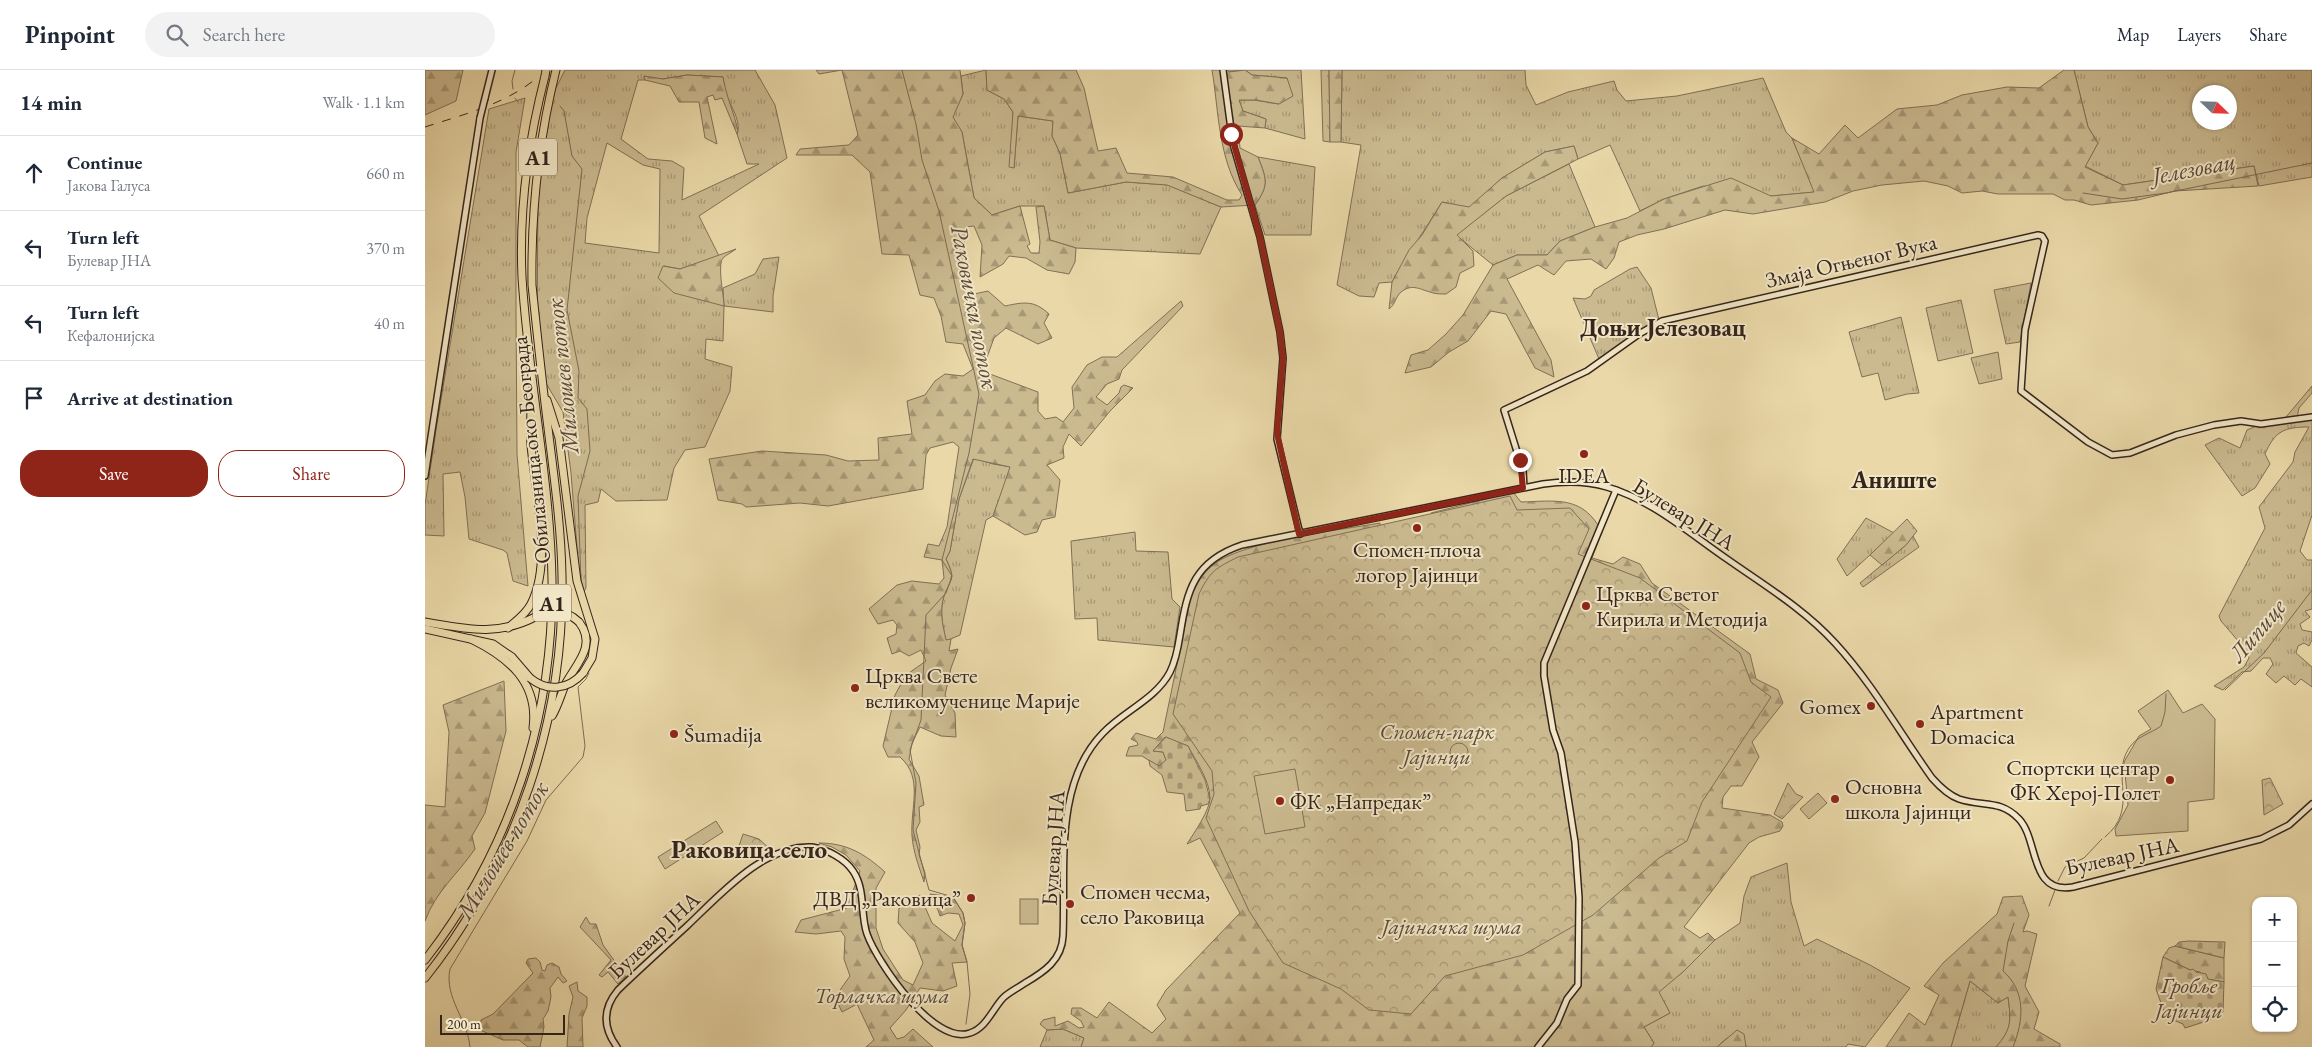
<!DOCTYPE html>
<meta charset="utf-8">
<style>
:root{--surface:#fff;--page:#f2f2f3;--text:#1f2937;--muted:#747a83;--line:#e0e1e3;--accent:#8f2418}
body{margin:0;font-family:"EB Garamond",serif;background:var(--page);color:var(--text)}
.controls{position:absolute;right:15px;bottom:15px;display:grid;overflow:hidden;border-radius:10px;box-shadow:0 1px 4px #0004}
.controls button{width:45px;height:45px;display:grid;place-items:center;padding:0;border:0;border-bottom:1px solid var(--line);background:var(--surface);color:var(--text);font:25px sans-serif}
.compass{position:absolute;left:1767px;top:15px;width:45px;height:45px;border-radius:50%;background:var(--surface);box-shadow:0 1px 4px #0004;rotate:113deg}
.scale{position:absolute;left:15px;bottom:12px;width:125px;box-sizing:border-box;padding-left:5px;border:2px solid #36251d;border-top:0;font-size:14px;line-height:18px;white-space:nowrap;color:#36251d;-webkit-text-stroke:4px #f1e6c6;paint-order:stroke}
.stop{position:absolute;width:15px;height:15px;margin:-11px;border:4px solid #8f2418;border-radius:50%;background:#fff}
.stop.end{background:#8f2418;border-color:#fff;box-shadow:0 1px 5px #0008}
.list{margin:0;padding:0;list-style:none}
h2{display:flex;justify-content:space-between;align-items:center;height:65px;margin:0;padding:0 20px;font-size:21px}
h2 small{font-size:16px;font-weight:400;color:var(--muted)}
.list li{display:grid;grid-template-columns:32px 1fr auto;gap:15px;align-items:center;box-sizing:border-box;height:75px;padding:0 20px;border-top:1px solid var(--line)}
.list b{display:block;font-size:19px;white-space:nowrap}
.list p{margin:0;font-size:16px;white-space:nowrap;color:var(--muted)}
.list em{font-size:16px;font-style:normal;color:var(--muted)}
.actions{display:flex;gap:10px;padding:15px 20px}
.actions a{flex:1;padding:11px 0;border:1px solid var(--accent);border-radius:20px;text-align:center;font-size:18px;color:var(--accent)}
.actions .main{background:var(--accent);color:#fff}
.icon{flex:none;width:28px;height:28px;fill:none;stroke:currentColor;stroke-width:2;stroke-linecap:round;stroke-linejoin:round}
.map{position:relative;flex:none;width:1887px;height:977px;overflow:hidden}
header{display:flex;align-items:center;gap:30px;box-sizing:border-box;height:70px;padding:0 25px;background:var(--surface);border-bottom:1px solid var(--line)}
header strong{font-size:24px}
nav{display:flex;gap:28px;margin-inline-start:auto;font-size:18px}
.search{width:350px;height:45px;background:var(--page);display:flex;align-items:center;gap:12px;box-sizing:border-box;padding:0 18px;border-radius:28px;color:var(--muted);font-size:19px}
main{display:flex}
aside{flex:1;background:var(--surface)}
.map>svg:first-child{display:block}
.grass{fill:url(#grass-tufts);stroke:#807056;fill-rule:evenodd}
.forest{fill:url(#forest-firs);stroke:#807056}
.cemetery{fill:url(#cemetery-stones);stroke:#807056}
.park{fill:url(#park-crowns);stroke:#807056}
.garden{fill:#cbba90;stroke:#807056}
.lines{fill:none;stroke-linecap:round;stroke-linejoin:round}
.stream{stroke:#7d6c54;stroke-width:1}
.secondary-casing{stroke:#36251d;stroke-width:8}
.highway-casing{stroke:#36251d;stroke-width:9}
.secondary{stroke:#f1e6c6;stroke-width:5}
.highway{stroke:#ead8a8;stroke-width:7}
.rail{stroke:#36251d;stroke-width:1;stroke-dasharray:9 9;stroke-linecap:butt}
.secondary-bridge-casing{stroke:#36251d;stroke-width:8;stroke-linecap:butt}
.highway-bridge-casing{stroke:#36251d;stroke-width:9;stroke-linecap:butt}
.secondary-bridge{stroke:#f1e6c6;stroke-width:5}
.highway-bridge{stroke:#ead8a8;stroke-width:7}
.route{stroke:#8f2418;stroke-width:6}
.poi-dot{fill:#8f2418;stroke:#f1e6c6;stroke-width:2}
.labels{text-anchor:middle;dominant-baseline:central;stroke-width:4;stroke-linejoin:round;paint-order:stroke}
.shield{fill:#f1e6c6;stroke:#6e5f50;stroke-width:1}
.shield-label{font-size:21px;font-weight:bold;fill:#36251d}
.street-label{font-size:22px;fill:#36251d;stroke:#f1e6c6}
.poi-label{font-size:22px;fill:#36251d;stroke:#f1e6c6;text-anchor:start}
.park-label{font-size:22px;font-style:italic;fill:#5b4a3a;stroke:#f1e6c6}
.water-label{font-size:24px;font-style:italic;fill:#5a4839;stroke:#f1e6c6}
.neighbourhood-label{font-size:24px;font-weight:bold;fill:#36251d;stroke:#f1e6c6}
.quarter-label{font-size:25px;font-weight:bold;fill:#36251d;stroke:#f1e6c6}
</style>
<header>
<strong>Pinpoint</strong>
<div class="search"><svg class="icon" aria-label="search" viewBox="0 0 24 24"><circle cx="10" cy="10" r="6"/><path d="M15 15l6 6"/></svg>Search here</div>
<nav><a>Map</a><a>Layers</a><a>Share</a></nav>
</header>
<main>
<aside>
<h2>14 min<small>Walk · 1.1 km</small></h2>
<ul class="list">
<li><svg class="icon" aria-label="ahead" viewBox="0 0 24 24"><path d="M12 20V5M6 11l6-6 6 6"/></svg><div><b>Continue</b><p>Јакова Галуса</p></div><em>660 m</em></li>
<li><svg class="icon" aria-label="left" viewBox="0 0 24 24"><path d="M17 20v-9H6M10 6l-5 5 5 5"/></svg><div><b>Turn left</b><p>Булевар ЈНА</p></div><em>370 m</em></li>
<li><svg class="icon" aria-label="left" viewBox="0 0 24 24"><path d="M17 20v-9H6M10 6l-5 5 5 5"/></svg><div><b>Turn left</b><p>Кефалонијска</p></div><em>40 m</em></li>
<li><svg class="icon" aria-label="arrive" viewBox="0 0 24 24"><path d="M6 21V4h12l-3 4 3 4H6"/></svg><div><b>Arrive at destination</b></div></li>
</ul>
<div class="actions"><a class="main">Save</a><a>Share</a></div>
</aside>
<div class="map">
<svg width="1887" height="977" viewBox="0 0 1887 977">
<defs>
<pattern id="grass-tufts" width="24" height="20" patternUnits="userSpaceOnUse" patternTransform="scale(1.25)"><rect width="24" height="20" fill="#cbba90"/><path d="M3 7l-1-3M5 7V3M7 7l1-3M15 17l-1-3M17 17v-4M19 17l1-3" fill="none" stroke="#a69775"/></pattern>
<pattern id="forest-firs" width="22" height="20" patternUnits="userSpaceOnUse" patternTransform="scale(1.25)"><rect width="22" height="20" fill="#cbba90"/><path d="M5 1l3.5 6h-7zM16 11l3.5 6h-7z" fill="#a69775"/></pattern>
<pattern id="cemetery-stones" width="16" height="16" patternUnits="userSpaceOnUse" patternTransform="scale(1.25)"><rect width="16" height="16" fill="#cbba90"/><path d="M2 7V4a2 2 0 0 1 4 0v3zM10 15v-3a2 2 0 0 1 4 0v3z" fill="#a69775"/></pattern>
<pattern id="park-crowns" width="20" height="18" patternUnits="userSpaceOnUse" patternTransform="scale(1.25)"><rect width="20" height="18" fill="#cbba90"/><path d="M2 6a3 3 0 1 1 6 0M12 15a3 3 0 1 1 6 0" fill="none" stroke="#a69775"/></pattern>
</defs>
<rect width="100%" height="100%" fill="#ead8a8"/>
<filter id="stains"><feTurbulence type="fractalNoise" baseFrequency=".004" numOctaves="4"/><feColorMatrix values="0 0 0 0 .2 0 0 0 0 .09 0 0 0 0 .02 0 0 0 .5 -.17"/></filter>
<radialGradient id="worn" r=".72"><stop offset=".6" stop-color="#630" stop-opacity="0"/><stop offset="1" stop-color="#630" stop-opacity=".3"/></radialGradient>
<!-- grass -->
<g class="grass">
<path d="M 140,0 L 330,0 L 350,35 L 362,88 L 274,146 L 294,186 L 255,199 L 239,196 L 299,236 L 298,218 L 330,204 L 338,189 L 354,187 L 348,226 L 348,242 L 299,236 L 298,271 L 281,269 L 280,289 L 307,297 L 305,321 L 280,377 L 260,380 L 249,398 L 242,430 L 191,431 L 176,419 L 173,432 L 160,435 L 161,518 L 159,521 L 154,502 L 146,403 L 138,342 L 115,303 L 112,270 L 113,121 L 126,28 ZM 262,5 L 298,7 C 299,13 299,19 301,24 C 305,35 317,52 312,64 L 322,94 L 334,94 L 257,130 L 259,98 L 247,91 L 223,89 L 196,69 L 213,10 L 220,10 L 219,7 L 238,9 ZM 182,73 L 218,95 L 235,99 L 234,183 L 160,173 L 162,148 Z"/>
<polygon points="561,0 562,20 579,29 588,42 589,98 593,46 628,51 627,66 635,83 643,123 701,112 743,115 796,137 775,184 651,178 625,170 619,136 595,136 567,145 549,128 537,62 527,47 538,24 536,6"/>
<polygon points="803,0 876,0 880,69 840,58 841,49 818,41 814,30 829,30 854,34 862,8 827,5 820,0 803,2"/>
<polygon points="896,0 904,0 905,72 898,71"/>
<path d="M 917,0 L 1100,0 L 1101,15 L 1111,35 L 1143,22 L 1189,11 L 1192,20 L 1201,31 L 1252,26 L 1338,8 L 1361,62 L 1367,68 L 1390,122 L 1346,126 L 1278,116 L 1239,129 L 1215,141 L 1185,75 L 1153,89 L 1149,76 L 1120,82 L 1077,108 L 1044,138 L 1017,132 C 1001,159 982,184 967,212 L 954,213 L 949,227 L 934,226 L 912,215 L 936,75 L 916,72 Z"/>
<path d="M 1649,0 L 1887,0 L 1887,107 L 1834,116 L 1829,96 L 1698,115 L 1660,96 L 1673,73 L 1663,57 ZM 1774,22 L 1804,22 L 1804,52 L 1774,52 Z"/>
<polygon points="100,28 91,82 91,242 92,384 103,516 88,511 82,483 78,480 44,469 40,427 35,402 18,404 19,466 0,465 0,435 11,360 64,39"/>
<path d="M 833,87 L 890,97 L 886,165 L 840,165 L 830,135 C 844,115 842,110 833,87 Z"/>
<polygon points="1144,94 1170,157 1135,171 1122,185 1092,185 1068,195 1031,165 1081,126"/>
<polygon points="1212,197 1226,218 1234,250 1174,289 1148,228 1160,229 1166,226 1169,220 1205,199"/>
<polygon points="1606,213 1595,272 1581,274 1569,220"/>
<polygon points="1536,230 1548,283 1513,291 1501,238"/>
<polygon points="1476,247 1494,323 1482,324 1460,330 1453,303 1437,307 1424,262"/>
<polygon points="1573,282 1577,309 1554,314 1546,288"/>
<path d="M 1887,316 L 1887,323 L 1874,338 L 1872,348 L 1887,347 L 1887,445 L 1875,481 L 1882,490 L 1887,490 L 1887,539 L 1880,541 L 1885,547 L 1875,554 L 1877,560 L 1887,562 L 1887,570 L 1884,576 L 1879,573 L 1873,576 L 1871,583 L 1887,597 L 1887,617 L 1876,609 L 1870,615 L 1859,606 L 1851,613 L 1841,604 L 1848,594 L 1845,588 L 1838,588 L 1826,601 L 1817,602 L 1798,620 L 1789,616 L 1819,597 L 1824,588 L 1821,580 L 1796,551 L 1794,546 L 1840,458 L 1834,437 L 1868,392 L 1870,382 L 1884,357 C 1859,357 1850,361 1840,384 L 1845,394 L 1830,418 L 1817,426 L 1780,375 L 1794,368 L 1815,378 L 1822,360 L 1836,354 L 1864,349 L 1861,347 Z"/>
<path d="M 549,388 L 568,394 L 586,397 L 568,446 L 561,450 L 535,565 L 521,571 C 518,556 514,541 519,526 C 525,507 532,511 521,489 L 525,481 L 534,429 Z"/>
<polygon points="1441,448 1469,463 1422,506 1412,489"/>
<polygon points="710,462 711,481 743,482 747,529 755,537 749,577 673,570 672,548 650,549 646,471"/>
<polygon points="1488,466 1494,477 1438,517 1435,513 1481,475"/>
<polygon points="1362,793 1366,832 1379,876 1392,869 1396,871 1445,895 1485,918 1440,977 1423,974 1421,977 1321,977 1321,975 1302,968 1292,977 1226,977 1229,973 1219,957 1245,943 1233,922 1259,901 1290,870 1315,853 1319,826 1326,807"/>
<path d="M 1545,911 L 1573,933 L 1583,926 C 1586,950 1588,959 1571,977 L 1526,977 Z"/>
<polygon points="638,959 659,968 656,977 615,977 622,960"/>
</g>
<!-- forest -->
<g class="forest">
<polygon points="0,0 38,0 31,31 0,45"/>
<path d="M 391,0 L 535,0 L 538,24 L 528,47 L 537,62 L 549,128 L 567,145 L 595,136 L 605,174 L 602,176 L 606,183 L 614,183 L 615,172 L 611,137 L 619,136 L 625,170 L 651,178 L 650,192 L 644,204 L 622,200 L 601,188 L 584,186 L 578,194 L 555,207 L 557,175 L 549,156 L 540,157 L 539,186 L 549,224 L 563,221 L 580,236 C 599,232 609,230 624,244 L 619,253 L 627,268 L 613,274 L 581,258 L 569,268 L 557,301 L 613,322 L 613,341 L 620,349 L 631,347 L 638,352 L 649,338 L 647,317 L 662,295 L 677,287 L 692,287 L 756,231 L 758,236 L 697,300 L 694,309 L 682,314 L 671,327 L 682,335 L 694,323 L 696,317 L 699,315 L 708,318 L 686,340 L 656,376 L 644,364 L 638,377 L 639,388 L 622,395 L 635,410 L 630,447 L 617,450 L 612,462 L 600,465 L 568,446 L 585,397 L 548,389 L 534,429 L 525,481 L 521,489 C 531,511 526,507 519,526 C 514,541 518,556 521,570 L 526,569 L 524,581 L 533,579 L 526,598 L 520,625 L 530,643 L 531,667 L 516,666 L 495,657 L 487,673 L 484,689 L 494,706 L 499,735 L 494,737 L 495,752 L 491,760 L 495,777 L 494,785 L 500,803 L 499,812 C 494,797 488,781 487,766 C 485,738 499,708 475,687 L 463,687 L 458,676 L 470,625 L 481,605 L 501,591 L 496,580 L 484,586 L 475,581 L 467,584 L 462,568 L 471,564 L 472,555 L 468,550 L 453,554 L 444,539 L 472,515 L 487,511 L 514,514 L 519,508 L 517,490 L 499,487 L 503,474 L 514,476 L 522,457 L 534,377 L 528,372 L 505,378 L 501,385 L 498,419 L 403,436 L 375,433 L 321,437 L 317,434 L 293,430 L 284,389 L 337,381 L 401,385 L 423,391 L 454,390 L 453,368 L 487,364 L 482,331 L 500,325 L 510,311 L 520,304 L 538,306 L 548,299 L 538,274 L 521,272 L 516,246 L 509,228 L 495,225 L 484,185 L 457,184 L 445,102 L 427,85 L 371,85 L 375,79 L 424,75 L 433,65 L 417,0 L 394,4 Z"/>
<path d="M 561,0 L 651,0 L 659,18 L 673,81 L 691,78 L 702,103 L 748,107 L 802,130 L 814,130 L 817,125 C 793,88 794,42 787,0 L 803,0 L 804,2 L 820,0 L 827,5 L 862,8 L 868,26 L 854,34 L 831,30 L 814,30 L 818,41 L 841,49 L 840,58 L 813,56 L 815,78 L 833,87 C 842,110 844,115 830,135 L 796,137 L 742,115 L 701,112 L 643,123 L 635,83 L 627,66 L 628,51 L 593,46 L 589,98 L 584,97 L 588,42 L 579,29 L 562,20 Z"/>
<polygon points="904,0 917,0 916,72 905,72"/>
<polygon points="1639,0 1649,0 1663,57 1673,73 1660,97 1698,115 1829,96 1833,116 1750,121 1713,130 1666,135 1649,130 1640,130 1628,124 1573,124 1557,121 1537,123 1523,116 1499,111 1457,115 1428,121 1400,132 1328,144 1300,140 1239,159 1212,165 1194,172 1189,188 1181,199 1166,189 1141,191 1129,205 1113,195 1082,209 1126,290 1129,307 1110,298 1081,244 1066,241 1043,271 1024,282 1006,297 980,303 986,285 1003,280 1021,264 1038,245 1068,195 1092,185 1122,185 1135,171 1170,157 1202,148 1239,129 1306,108 1346,126 1389,122 1367,68 1394,84 1420,55 1433,68 1472,39 1512,35 1537,25 1582,17 1614,18"/>
<path d="M 262,5 L 298,7 C 301,26 309,42 313,61 L 312,64 L 297,28 L 290,30 L 288,25 L 282,27 L 292,74 L 280,68 L 274,32 L 254,32 L 245,16 L 220,10 L 219,6 L 238,9 Z"/>
<path d="M 1149,76 L 1153,89 L 1081,126 L 1032,165 L 1048,181 L 1049,196 L 1035,203 L 1031,217 L 1021,224 C 1016,224 1010,224 1005,222 C 994,219 986,213 975,223 C 970,228 970,235 964,239 L 967,212 L 984,180 L 997,165 L 1017,132 L 1044,137 L 1077,108 L 1120,82 Z"/>
<path d="M 311,179 C 307,182 301,185 298,188 C 292,195 299,226 299,236 L 249,223 L 233,208 L 238,196 L 255,199 Z"/>
<path d="M 1088,422 L 1096,432 C 1131,431 1158,425 1177,462 L 1167,488 L 1188,494 L 1198,487 L 1215,494 L 1227,513 L 1325,584 L 1331,609 L 1353,620 L 1358,633 L 1327,672 L 1334,687 L 1317,716 L 1306,716 L 1298,727 L 1297,738 L 1345,745 L 1357,752 L 1358,756 L 1355,761 L 1334,767 L 1324,773 L 1259,857 L 1275,868 L 1283,863 L 1290,870 L 1259,901 L 1234,922 L 1245,943 L 1219,957 L 1229,973 L 1226,977 L 656,977 L 659,968 L 638,959 L 622,960 L 615,954 L 618,950 L 630,947 L 630,956 L 643,951 L 654,958 L 659,957 L 656,951 L 646,944 L 647,938 L 656,938 L 672,948 L 684,932 L 727,963 L 741,949 L 732,935 L 741,920 L 815,843 L 775,768 L 762,774 C 769,763 785,740 785,728 C 785,711 771,691 763,676 L 740,667 L 728,681 L 738,682 L 741,690 L 734,697 L 717,686 L 701,686 L 704,677 L 713,675 L 712,672 L 706,669 L 711,663 L 731,669 L 738,662 L 766,526 C 772,514 777,504 788,495 C 817,471 916,460 955,453 L 955,476 L 991,472 L 1006,443 Z"/>
<polygon points="1482,449 1492,461 1481,475 1457,495 1445,485"/>
<path d="M 79,611 L 81,661 L 60,743 L 47,766 L 50,779 C 32,805 11,821 0,851 L 0,735 L 20,737 L 24,662 L 18,635 Z"/>
<path d="M 394,773 C 422,773 440,784 460,802 L 451,818 L 451,858 L 458,879 L 478,910 L 488,915 L 498,893 L 490,872 L 473,853 L 474,838 L 495,825 L 507,853 L 530,871 L 538,855 L 534,844 L 523,843 L 515,846 C 513,837 507,832 505,824 L 528,827 L 538,843 L 540,853 L 537,875 L 542,892 L 527,893 L 532,916 L 518,921 L 495,918 L 481,940 L 465,958 L 472,969 L 479,967 L 488,959 L 508,977 L 441,977 L 449,970 L 432,934 L 417,942 L 410,927 L 425,906 L 419,889 L 420,867 L 416,861 L 391,864 L 370,862 L 376,850 L 422,838 L 435,801 L 421,785 L 407,777 Z"/>
<path d="M 1597,826 L 1604,845 L 1598,862 L 1602,861 L 1612,864 L 1600,916 L 1614,942 L 1609,959 L 1635,974 L 1635,977 L 1571,977 C 1587,959 1586,950 1583,927 L 1573,933 L 1545,911 L 1526,977 L 1461,977 L 1484,943 L 1500,955 L 1514,925 L 1499,916 L 1518,893 L 1572,844 L 1578,827 Z"/>
<polygon points="161,847 165,854 171,854 178,875 201,907 193,914 183,902 177,907 174,905 186,890 155,857"/>
<polygon points="1750,876 1799,888 1799,912 1782,909 1775,902 1765,900 1738,887 1744,878"/>
<polygon points="111,888 115,892 117,900 120,901 122,895 127,893 134,897 136,904 142,911 138,913 133,907 125,918 126,927 123,941 118,949 119,957 115,977 103,977 94,970 78,970 55,960 56,950 68,944 108,903 101,893 103,889"/>
<polygon points="152,912 153,921 162,927 162,936 157,948 158,977 142,977 144,944 148,927 144,916"/>
<polygon points="1312,960 1319,964 1321,977 1292,977"/>
</g>
<!-- cemetery -->
<g class="cemetery">
<polygon points="741,667 763,676 780,710 785,729 783,734 776,736 775,739 761,741 759,724 742,722 737,705 725,696 724,690 734,696 741,690 738,682 728,681"/>
<polygon points="1764,871 1800,872 1799,888 1750,876 1754,872"/>
<polygon points="1738,887 1765,900 1768,899 1771,902 1781,904 1783,909 1799,912 1798,942 1785,950 1760,958 1758,954 1741,947 1731,919"/>
</g>
<!-- park -->
<g class="park">
<path d="M 1085,426 L 1092,440 L 1145,438 L 1164,459 L 1153,484 L 1215,508 L 1315,583 L 1326,612 L 1346,627 L 1277,732 L 1262,771 L 1234,788 L 1168,845 L 1098,885 L 1020,906 L 986,944 L 944,940 L 916,919 L 858,893 L 824,841 L 781,748 L 789,724 L 787,701 L 748,644 L 774,524 C 785,501 791,498 813,487 Z"/>
<polygon points="1845,708 1858,734 1839,745 1837,710"/>
<polygon points="1363,713 1371,724 1378,727 1357,749 1349,744"/>
<polygon points="318,764 334,769 348,782 335,788 331,780 320,786 314,776"/>
</g>
<!-- garden -->
<g class="garden">
<polygon points="1743,620 1758,643 1777,634 1790,649 1789,729 1763,732 1763,761 1691,766 1690,759 1703,735 1699,692 1714,666 1726,659 1713,641"/>
<circle cx="1034" cy="682" r="9"/>
<polygon points="870,699 880,757 840,764 829,706"/>
<polygon points="1393,723 1402,733 1384,749 1375,739"/>
<polygon points="291,751 298,762 240,799 233,787"/>
<rect x="595" y="829" width="18" height="25"/>
</g>
<g class="lines">
<!-- stream -->
<g class="stream">
<polyline points="477,0 491,54 497,90 514,141 554,324 544,383 517,490 527,506 521,523 501,545 496,650 485,680 491,713 488,760 504,820 528,827 538,843 540,853 537,875 542,892 545,924 541,954"/>
<polyline points="88,19 87,11 90,0"/>
<polyline points="90,28 92,31"/>
<polyline points="135,36 139,41 147,86 157,99 142,240 154,301 153,328 162,339 165,381 153,426 156,513"/>
<polyline points="1658,123 1697,129 1741,123 1887,93"/>
<polyline points="1800,620 1839,583 1887,520"/>
<path d="M 1680,767 C 1715,738 1685,707 1704,678 C 1712,666 1725,664 1736,656 L 1740,642 L 1741,624"/>
<polyline points="1633,811 1640,797 1659,788 1677,769"/>
<polyline points="1624,836 1630,820"/>
<path d="M 45,977 C 43,950 19,928 25,899 L 102,771 L 121,730 L 158,687 L 160,676 L 153,617 L 161,609 L 164,603"/>
<path d="M 1588,977 C 1599,950 1601,921 1578,901 L 1583,871 L 1589,853"/>
</g>
<defs>
<g id="secondary">
<polyline points="798,0 808,74 835,167 855,262 858,288 852,369 875,464"/>
<polyline points="60,28 67,0"/>
<polyline points="0,406 55,48"/>
<polyline points="1099,417 1098,401 1079,340 1162,301 1214,264 1237,251 1613,165 1617,166 1620,171 1600,260 1596,321 1663,372 1687,385 1705,383 1751,365 1789,355 1816,351 1836,354 1887,347"/>
<path d="M 192,977 C 178,958 177,939 193,920 C 216,898 239,877 262,856 C 294,826 339,774 387,777 C 402,779 420,789 428,801 C 441,820 435,844 442,864 C 452,892 509,976 545,963 C 561,958 567,940 578,928 C 584,922 593,918 600,913 C 619,902 637,890 638,866 C 641,800 628,714 678,663 C 699,641 731,629 745,602 C 751,590 753,578 755,565 C 762,520 769,491 817,475 L 1118,414 C 1139,411 1162,411 1182,417 C 1227,430 1264,463 1302,489 C 1339,515 1379,539 1410,573 C 1447,613 1475,663 1507,708 C 1515,717 1523,725 1534,729 C 1558,737 1575,729 1594,749 C 1614,770 1604,825 1648,817 L 1836,769 L 1864,755 L 1887,734"/>
<polyline points="1113,977 1132,953 1142,929 1153,915 1154,828 1150,772 1136,683 1128,660 1119,606 1119,593 1191,420"/>
</g>
<g id="highway">
<polyline points="122,330 134,368 152,511 170,569 167,588 158,603"/>
<path d="M 0,552 C 41,559 73,567 112,546"/>
<path d="M 83,558 C 91,551 101,544 106,534 C 128,491 110,421 106,375 C 105,361 106,347 106,333"/>
<polyline points="0,559 68,574 87,587 105,608"/>
<path d="M 46,569 C 83,587 114,612 108,658"/>
<path d="M 127,646 C 133,636 136,624 141,613 C 152,593 172,575 154,552"/>
<path d="M 0,890 C 85,781 129,648 127,509 C 125,408 103,308 97,207 C 94,139 103,72 120,6"/>
<path d="M 0,908 C 91,793 140,651 137,505 C 136,455 129,407 123,358 C 117,311 112,263 107,215 C 106,141 113,72 131,0"/>
</g>
</defs>
<!-- secondary casing -->
<use href="#secondary" class="secondary-casing"/>
<!-- highway casing -->
<use href="#highway" class="highway-casing"/>
<!-- secondary -->
<use href="#secondary" class="secondary"/>
<!-- highway -->
<use href="#highway" class="highway"/>
<!-- rail -->
<path class="rail" d="M 0,57 C 37,45 77,35 108,11"/>
<defs>
<polyline id="secondary-bridge" points="55,48 60,28"/>
<g id="highway-bridge">
<polyline points="120,6 121,0"/>
<path d="M 112,546 C 127,539 141,540 154,552"/>
<path d="M 105,608 C 122,622 143,620 158,603"/>
</g>
</defs>
<!-- secondary-bridge casing -->
<use href="#secondary-bridge" class="secondary-bridge-casing"/>
<!-- highway-bridge casing -->
<use href="#highway-bridge" class="highway-bridge-casing"/>
<!-- secondary-bridge -->
<use href="#secondary-bridge" class="secondary-bridge"/>
<!-- highway-bridge -->
<use href="#highway-bridge" class="highway-bridge"/>
</g>
<g class="lines">
<!-- route -->
<polyline class="route" points="806,64 835,167 855,262 858,288 852,363 874,464 1098,418 1095,390"/>
</g>
<!-- markers -->
<g class="poi-dot">
<circle cx="1159" cy="384" r="5"/>
<circle cx="992" cy="458" r="5"/>
<circle cx="1161" cy="536" r="5"/>
<circle cx="430" cy="618" r="5"/>
<circle cx="1446" cy="636" r="5"/>
<circle cx="1495" cy="654" r="5"/>
<circle cx="249" cy="664" r="5"/>
<circle cx="1745" cy="710" r="5"/>
<circle cx="1410" cy="729" r="5"/>
<circle cx="855" cy="731" r="5"/>
<circle cx="546" cy="828" r="5"/>
<circle cx="645" cy="834" r="5"/>
</g>
<g class="labels">
<!-- shield labels -->
<g class="shield">
<rect x="94" y="68.5" width="38" height="37" rx="4"/>
<rect x="108" y="514.5" width="38" height="37" rx="4"/>
</g>
<g class="shield-label">
<text x="113" y="87">A1</text>
<text x="127" y="533">A1</text>
</g>
<!-- street labels -->
<g class="street-label">
<text transform="translate(1426 191) rotate(-13)">Змаја Огњеног Вука</text>
<text transform="translate(106 380) rotate(-96)">Обилазница око Београда</text>
<text transform="translate(1259 444) rotate(32)">Булевар ЈНА</text>
<text transform="translate(628 778) rotate(-86)">Булевар ЈНА</text>
<text transform="translate(1697 786) rotate(-12)">Булевар ЈНА</text>
<text transform="translate(229 865) rotate(-43)">Булевар ЈНА</text>
</g>
<!-- poi labels -->
<g class="poi-label">
<text x="1159" y="405" text-anchor="middle">IDEA</text>
<text x="992" y="479" text-anchor="middle">Спомен-плоча<tspan x="992" dy="25">логор Јајинци</tspan></text>
<text x="1171" y="523">Црква Светог<tspan x="1171" dy="25">Кирила и Методија</tspan></text>
<text x="440" y="605">Црква Свете<tspan x="440" dy="25">великомученице Марије</tspan></text>
<text x="1436" y="636" text-anchor="end">Gomex</text>
<text x="1505" y="641">Apartment<tspan x="1505" dy="25">Domacica</tspan></text>
<text x="259" y="664">Šumadija</text>
<text x="1735" y="697" text-anchor="end">Спортски центар<tspan x="1735" dy="25">ФК Херој-Полет</tspan></text>
<text x="1420" y="716">Основна<tspan x="1420" dy="25">школа Јајинци</tspan></text>
<text x="865" y="731">ФК „Напредак”</text>
<text x="655" y="821">Спомен чесма,<tspan x="655" dy="25">село Раковица</tspan></text>
<text x="536" y="828" text-anchor="end">ДВД „Раковица”</text>
</g>
<!-- park labels -->
<g class="park-label">
<text x="1012" y="661">Спомен-парк<tspan x="1012" dy="25">Јајинци</tspan></text>
<text x="1027" y="856">Јајиначка шума</text>
<text x="1764" y="915">Гробље<tspan x="1764" dy="25">Јајинци</tspan></text>
<text x="457" y="925">Торлачка шума</text>
</g>
<!-- water labels -->
<g class="water-label">
<text transform="translate(1769 98) rotate(-11)">Јелезовац</text>
<text transform="translate(550 237) rotate(79)">Раковички поток</text>
<text transform="translate(137 306) rotate(-96)">Милошев поток</text>
<text transform="translate(1832 560) rotate(-50)">Липице</text>
<text transform="translate(77 780) rotate(-59)">Милошев поток</text>
</g>
<!-- neighbourhood labels -->
<g class="neighbourhood-label">
<text x="1238" y="257">Доњи Јелезовац</text>
<text x="1469" y="409">Аниште</text>
</g>
<!-- quarter labels -->
<g class="quarter-label">
<text x="324" y="779">Раковица село</text>
</g>
</g>
<rect width="100%" height="100%" filter="url(#stains)"/>
<rect width="100%" height="100%" fill="url(#worn)"/>
</svg>
<div class="controls">
<button>+</button>
<button>−</button>
<button><svg class="icon" aria-label="locate" viewBox="0 0 24 24"><circle cx="12" cy="12" r="6"/><path d="M12 2v4M12 18v4M2 12h4M18 12h4"/></svg></button>
</div>
<svg class="compass" viewBox="-18 -18 36 36"><path d="M0-13l5 13h-10z" fill="#e53935"/><path d="M0 13l5-13h-10z" fill="#747a83"/></svg>
<div class="scale">200 m</div>
<div class="stop" style="left:806px;top:64px"></div>
<div class="stop end" style="left:1095px;top:390px"></div>
</div>
</main>
